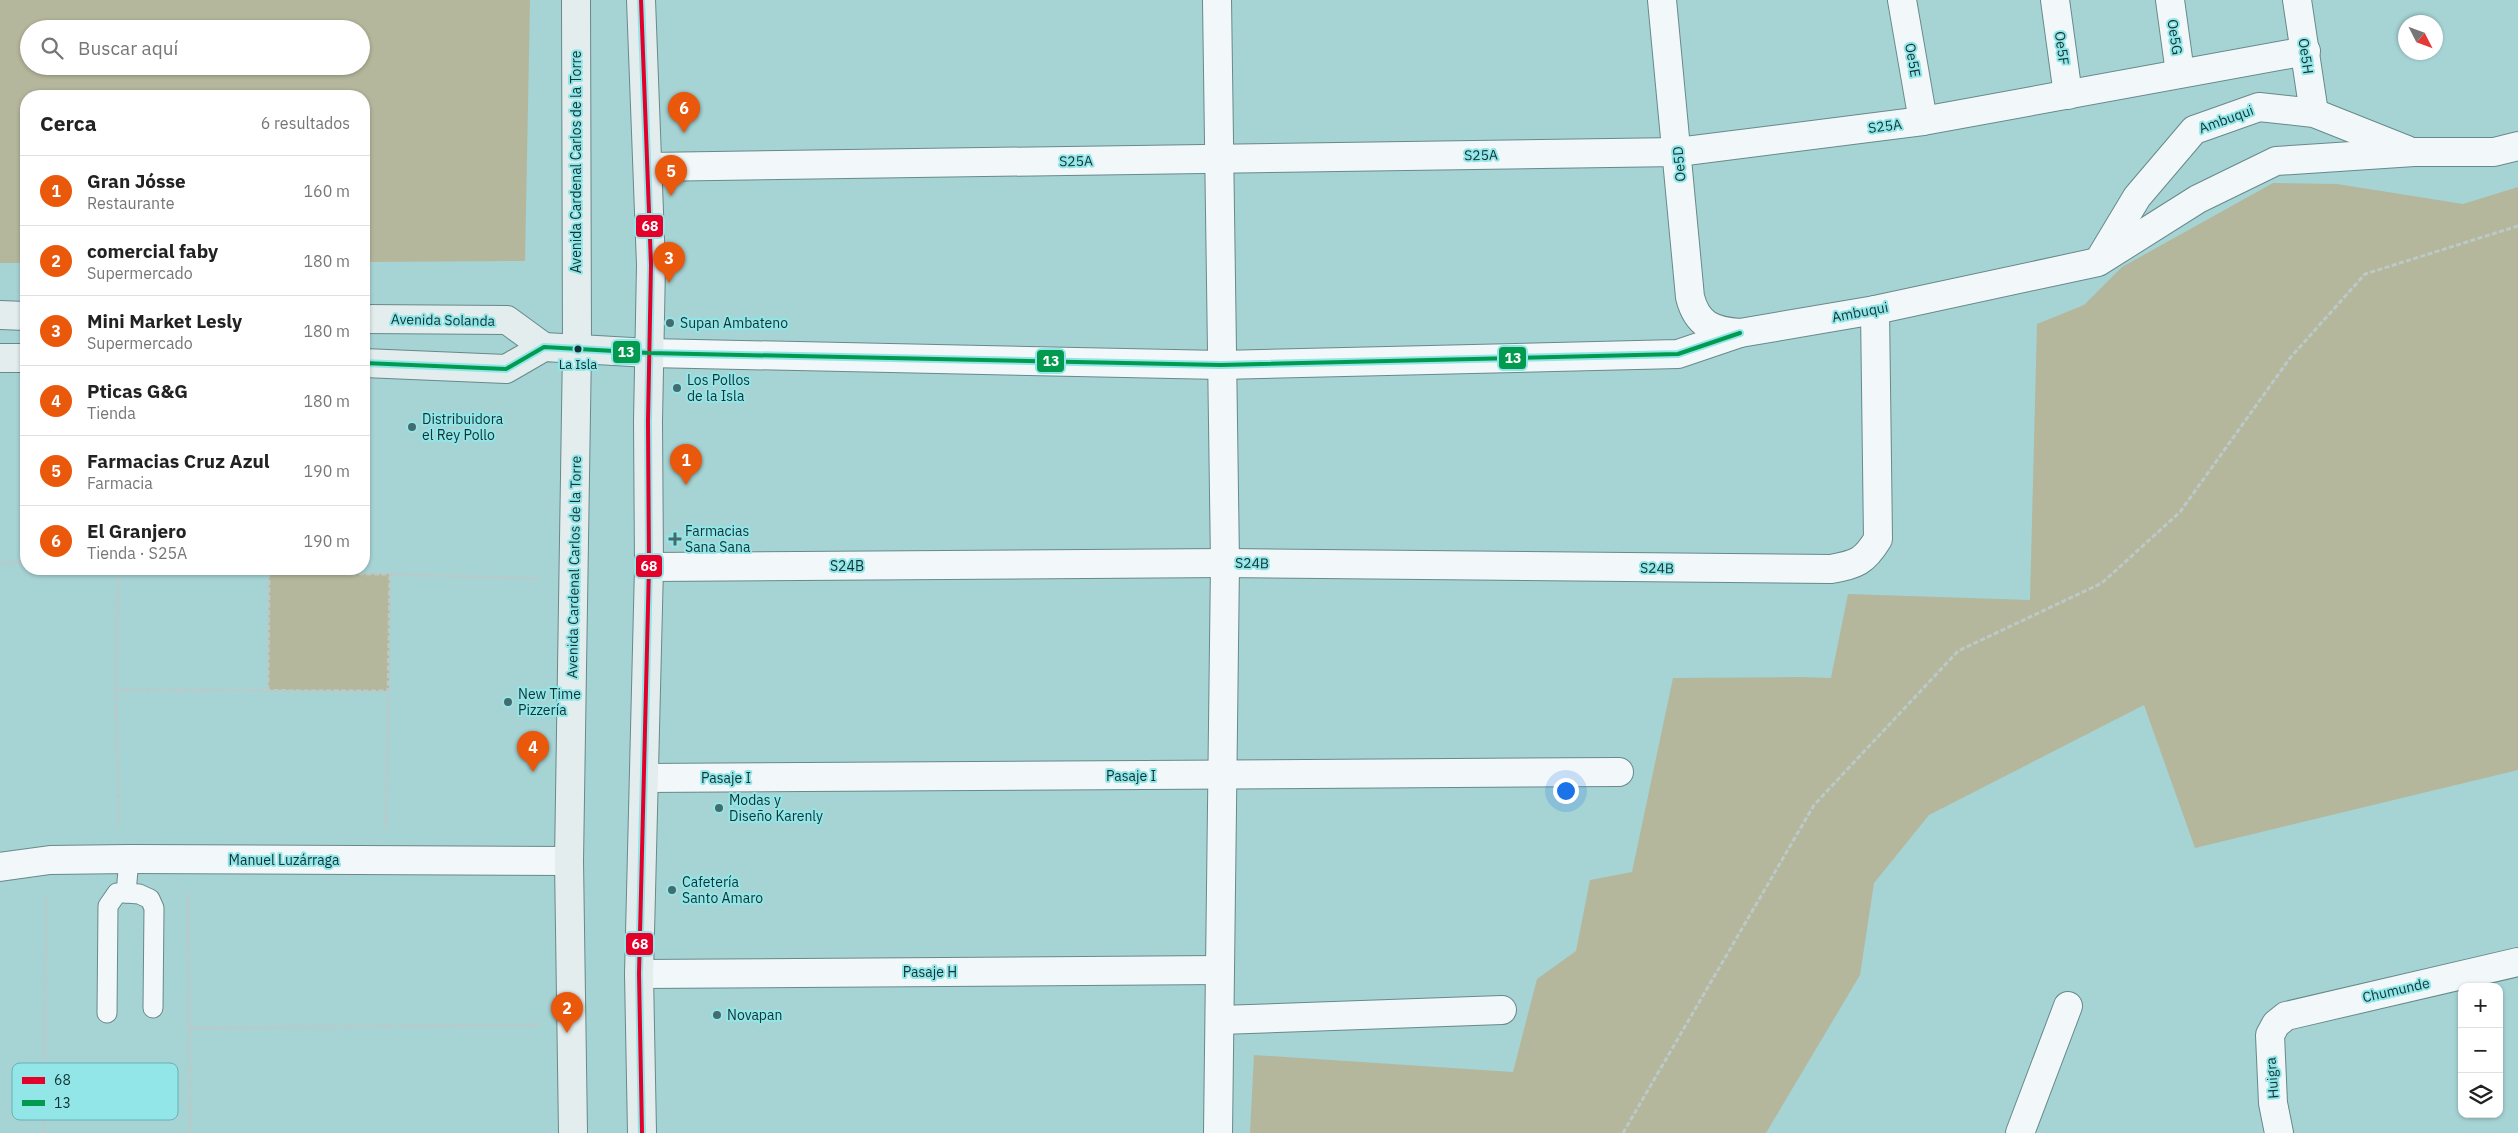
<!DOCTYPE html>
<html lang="es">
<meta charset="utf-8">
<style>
:root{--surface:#fff;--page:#f2f2f2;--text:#222;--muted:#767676;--line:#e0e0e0;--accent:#ea580c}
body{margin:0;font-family:"IBM Plex Sans",sans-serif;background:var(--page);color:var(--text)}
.controls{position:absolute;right:15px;bottom:15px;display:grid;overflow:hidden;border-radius:10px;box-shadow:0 1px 4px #0004}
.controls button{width:45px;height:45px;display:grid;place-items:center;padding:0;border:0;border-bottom:1px solid var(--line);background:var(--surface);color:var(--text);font:25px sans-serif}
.compass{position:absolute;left:2398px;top:15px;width:45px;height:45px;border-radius:50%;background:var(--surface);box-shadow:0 1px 4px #0004;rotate:132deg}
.you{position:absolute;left:1565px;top:790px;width:18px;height:18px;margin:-12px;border:4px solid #fff;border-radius:50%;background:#1a73e8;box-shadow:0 0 0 8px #1a73e833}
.badge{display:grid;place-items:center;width:32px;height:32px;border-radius:50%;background:var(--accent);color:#fff;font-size:16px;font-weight:700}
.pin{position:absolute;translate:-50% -41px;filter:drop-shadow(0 1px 2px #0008)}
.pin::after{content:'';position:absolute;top:26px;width:18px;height:15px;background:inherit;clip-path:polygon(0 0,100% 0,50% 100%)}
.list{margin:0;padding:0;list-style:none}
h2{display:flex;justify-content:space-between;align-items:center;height:65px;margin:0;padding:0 20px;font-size:21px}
h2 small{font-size:16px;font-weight:400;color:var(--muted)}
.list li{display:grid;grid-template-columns:32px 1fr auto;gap:15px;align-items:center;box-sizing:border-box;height:70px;padding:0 20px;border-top:1px solid var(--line)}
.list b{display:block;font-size:19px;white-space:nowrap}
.list p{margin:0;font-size:16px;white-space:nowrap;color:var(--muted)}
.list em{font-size:16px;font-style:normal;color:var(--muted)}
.icon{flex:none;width:28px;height:28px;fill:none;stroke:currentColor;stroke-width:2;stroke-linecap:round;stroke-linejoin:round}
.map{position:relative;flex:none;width:2518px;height:1133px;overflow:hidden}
.search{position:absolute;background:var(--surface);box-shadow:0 1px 4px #0004;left:20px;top:20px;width:350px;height:55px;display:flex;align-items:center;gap:12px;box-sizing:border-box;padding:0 18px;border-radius:28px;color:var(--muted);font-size:19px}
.panel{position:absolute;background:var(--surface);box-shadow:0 1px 4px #0004;left:20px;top:90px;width:350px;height:485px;border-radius:20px}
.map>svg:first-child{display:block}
.green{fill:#b4b79b;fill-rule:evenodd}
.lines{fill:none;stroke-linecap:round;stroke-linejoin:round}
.lane-casing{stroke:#68898a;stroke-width:21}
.street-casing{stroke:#68898a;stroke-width:30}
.secondary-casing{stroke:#68898a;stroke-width:30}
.path{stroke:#bbc9c9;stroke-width:3;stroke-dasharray:5 2.5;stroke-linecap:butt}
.lane{stroke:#f2f8f9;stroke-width:19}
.street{stroke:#f2f8f9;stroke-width:28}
.secondary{stroke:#e3edee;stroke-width:28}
.bus-1-casing{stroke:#92e6e8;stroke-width:8}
.bus-2-casing{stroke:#92e6e8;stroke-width:8}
.bus-1{stroke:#e4002b;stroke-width:4}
.bus-2{stroke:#029a4e;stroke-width:4}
.poi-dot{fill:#446b6d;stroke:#92e6e8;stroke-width:2}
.bus-dot{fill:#103335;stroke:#92e6e8;stroke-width:2}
.labels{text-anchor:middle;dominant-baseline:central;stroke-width:4;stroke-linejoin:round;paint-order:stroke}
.bus-label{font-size:13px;fill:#103335;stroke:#92e6e8}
.street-label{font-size:14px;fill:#103335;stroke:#92e6e8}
.poi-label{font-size:14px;fill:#103335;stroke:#92e6e8;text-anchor:start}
.key{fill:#92e6e8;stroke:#6bb0b2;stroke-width:1}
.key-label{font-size:14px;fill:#103335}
.line-badge{stroke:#92e6e8;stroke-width:2}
.badge-label{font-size:14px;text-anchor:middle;font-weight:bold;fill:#fff}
</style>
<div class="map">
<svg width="2518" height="1133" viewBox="0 0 2518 1133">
<rect width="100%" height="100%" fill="#a6d3d4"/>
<!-- green -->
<g class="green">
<path d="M 0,0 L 530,0 L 525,261 L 364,262 L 364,96 L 26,96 L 26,263 L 0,263 ZM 29,29 L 361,29 L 361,66 L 29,66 Z"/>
<polygon points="2273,183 2337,184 2463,204 2518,187 2518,770 2195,848 2144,705 1929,815 1874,883 1860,975 1766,1133 1250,1133 1254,1055 1513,1072 1537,979 1576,951 1590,880 1632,872 1673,678 1801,677 1831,678 1848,594 2030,600 2037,324 2084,305 2122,267"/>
<polygon points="269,573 390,574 389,691 268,690"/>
</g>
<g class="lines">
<defs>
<g id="lane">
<polyline points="129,859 126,893 139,894 150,899 154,908 153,1008"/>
<polyline points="107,1013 108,906 117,893 126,893"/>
</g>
<g id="street">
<polyline points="1217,0 1225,563 1218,1133"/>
<path d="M 1662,0 L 1690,297 C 1697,325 1713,331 1740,333 L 1875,310 L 2098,262 L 2198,199 L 2276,161 L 2414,152 L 2494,152 L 2518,146"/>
<polyline points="1902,0 1923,121"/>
<polyline points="2055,0 2068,95"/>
<polyline points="2170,0 2180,73"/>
<polyline points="2297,0 2314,113"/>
<polyline points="648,167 1678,152 1923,121 2306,51"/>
<polyline points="2101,257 2137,197 2194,130 2259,107 2314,113 2407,150"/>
<polyline points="649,353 1221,365 1678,354 1740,333"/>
<path d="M 649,567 L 1225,563 L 1831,569 C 1857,564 1864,562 1878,539 L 1875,310"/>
<polyline points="644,778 1619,772"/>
<polyline points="0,867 50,860 129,859 569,861"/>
<polyline points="639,974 1220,970"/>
<polyline points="1220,1020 1502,1010"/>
<polyline points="2020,1133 2068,1006"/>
<polyline points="2279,1133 2273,1103 2270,1035 2276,1024 2286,1016 2518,962"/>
</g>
<g id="secondary">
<polyline points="641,0 651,265 648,421 649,567 639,974 642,1133"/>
<polyline points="0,315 26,316"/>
<polyline points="364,319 507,320 544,347"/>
<polyline points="0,358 26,358"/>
<polyline points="364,363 506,369 544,347 649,353"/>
<polyline points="573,1133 569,861 577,348 576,0"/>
</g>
</defs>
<!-- lane casing -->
<use href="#lane" class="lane-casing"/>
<!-- street casing -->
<use href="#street" class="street-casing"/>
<!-- secondary casing -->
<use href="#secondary" class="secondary-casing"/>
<!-- path -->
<g class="path">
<polyline points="0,563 26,562"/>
<polyline points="118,569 116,690 119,826"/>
<polyline points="269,573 390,574 541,579"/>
<polyline points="116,690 389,691"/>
<polyline points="268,690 269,569"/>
<polyline points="386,828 390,574"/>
<polyline points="188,894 190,1133"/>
<polyline points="189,1028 539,1025"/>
<polyline points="44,1133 46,895"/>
<polyline points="1623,1133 1814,805 1958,651 2102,583 2180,512 2290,358 2365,274 2518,226"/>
</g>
<!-- lane -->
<use href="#lane" class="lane"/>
<!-- street -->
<use href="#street" class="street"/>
<!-- secondary -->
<use href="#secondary" class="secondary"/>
<defs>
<polyline id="bus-1" points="641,0 651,265 648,421 649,567 639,974 642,1133"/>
<polyline id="bus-2" points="364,363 506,369 544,347 649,353 1221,365 1678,354 1740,333"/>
</defs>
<!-- bus-1 casing -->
<use href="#bus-1" class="bus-1-casing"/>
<!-- bus-2 casing -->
<use href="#bus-2" class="bus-2-casing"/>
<!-- bus-1 -->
<use href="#bus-1" class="bus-1"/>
<!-- bus-2 -->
<use href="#bus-2" class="bus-2"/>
</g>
<!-- markers -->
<g class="poi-dot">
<circle cx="670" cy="323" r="5"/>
<circle cx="677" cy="388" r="5"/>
<circle cx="412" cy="427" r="5"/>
<path d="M672.5 531.5h5v5h5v5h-5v5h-5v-5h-5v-5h5z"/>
<circle cx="508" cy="702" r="5"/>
<circle cx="719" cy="808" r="5"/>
<circle cx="672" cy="890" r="5"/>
<circle cx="717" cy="1015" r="5"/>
</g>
<circle class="bus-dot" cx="578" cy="349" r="4.5"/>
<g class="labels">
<!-- bus labels -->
<g class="bus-label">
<text x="578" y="364">La Isla</text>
</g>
<!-- street labels -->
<g class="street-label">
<text transform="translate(2175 37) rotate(82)">Oe5G</text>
<text transform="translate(2062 48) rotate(82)">Oe5F</text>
<text transform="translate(2306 56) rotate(82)">Oe5H</text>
<text transform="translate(1913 60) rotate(80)">Oe5E</text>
<text transform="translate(2226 119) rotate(-20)">Ambuqui</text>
<text transform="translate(1885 126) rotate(-7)">S25A</text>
<text transform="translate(1481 155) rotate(-1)">S25A</text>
<text transform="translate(1076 161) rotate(-1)">S25A</text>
<text transform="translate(576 162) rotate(-90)">Avenida Cardenal Carlos de la Torre</text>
<text transform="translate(1679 164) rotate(-95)">Oe5D</text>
<text transform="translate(1860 312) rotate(-11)">Ambuqui</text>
<text transform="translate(443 320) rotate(1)">Avenida Solanda</text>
<text transform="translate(1252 563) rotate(1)">S24B</text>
<text x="847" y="566">S24B</text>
<text transform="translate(574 567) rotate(-89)">Avenida Cardenal Carlos de la Torre</text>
<text transform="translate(1657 568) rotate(1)">S24B</text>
<text x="1131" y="776">Pasaje I</text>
<text x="726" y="778">Pasaje I</text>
<text x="284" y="860">Manuel Luzárraga</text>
<text x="930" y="972">Pasaje H</text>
<text transform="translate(2396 990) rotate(-13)">Chumunde</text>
<text transform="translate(2272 1078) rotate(-94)">Huigra</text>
</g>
<!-- poi labels -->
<g class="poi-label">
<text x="680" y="323">Supan Ambateno</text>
<text x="687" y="380">Los Pollos<tspan x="687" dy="16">de la Isla</tspan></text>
<text x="422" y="419">Distribuidora<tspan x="422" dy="16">el Rey Pollo</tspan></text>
<text x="685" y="531">Farmacias<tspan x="685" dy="16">Sana Sana</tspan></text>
<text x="518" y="694">New Time<tspan x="518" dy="16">Pizzería</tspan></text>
<text x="729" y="800">Modas y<tspan x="729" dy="16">Diseño Karenly</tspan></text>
<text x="682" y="882">Cafetería<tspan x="682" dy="16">Santo Amaro</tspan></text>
<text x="727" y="1015">Novapan</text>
</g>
</g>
<!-- legend -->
<rect x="12" y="1063" width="166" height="57" rx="8" class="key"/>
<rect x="22" y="1077" width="23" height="7" fill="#e4002b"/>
<rect x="22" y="1100" width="23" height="6" fill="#029a4e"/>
<g class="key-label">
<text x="54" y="1085">68</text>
<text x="54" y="1108">13</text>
</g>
<g class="line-badge">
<rect x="635" y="214" width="29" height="24" rx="5" fill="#e4002b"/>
<rect x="612" y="340" width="29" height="24" rx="5" fill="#029a4e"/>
<rect x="1498" y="346" width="29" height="24" rx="5" fill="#029a4e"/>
<rect x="1036" y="349" width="29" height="24" rx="5" fill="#029a4e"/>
<rect x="635" y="554" width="28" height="24" rx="5" fill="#e4002b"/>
<rect x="625" y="932" width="29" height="24" rx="5" fill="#e4002b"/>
</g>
<g class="badge-label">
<text x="650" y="231">68</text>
<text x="626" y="357">13</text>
<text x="1513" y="363">13</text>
<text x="1051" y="366">13</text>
<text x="649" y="571">68</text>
<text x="640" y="949">68</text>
</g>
</svg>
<div class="controls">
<button>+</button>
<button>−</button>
<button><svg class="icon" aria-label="layers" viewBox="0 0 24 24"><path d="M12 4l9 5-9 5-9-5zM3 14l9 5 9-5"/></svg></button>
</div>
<svg class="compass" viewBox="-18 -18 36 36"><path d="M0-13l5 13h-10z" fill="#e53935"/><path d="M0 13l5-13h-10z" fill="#767676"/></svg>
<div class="you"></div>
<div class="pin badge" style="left:686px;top:485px">1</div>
<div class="pin badge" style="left:567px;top:1033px">2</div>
<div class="pin badge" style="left:669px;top:283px">3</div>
<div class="pin badge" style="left:533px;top:772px">4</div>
<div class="pin badge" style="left:671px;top:196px">5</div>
<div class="pin badge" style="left:684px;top:133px">6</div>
<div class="search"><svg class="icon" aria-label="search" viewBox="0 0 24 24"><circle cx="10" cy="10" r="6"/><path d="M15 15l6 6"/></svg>Buscar aquí</div>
<section class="panel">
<h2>Cerca<small>6 resultados</small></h2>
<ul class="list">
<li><span class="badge">1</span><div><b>Gran Jósse</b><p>Restaurante</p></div><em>160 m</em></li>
<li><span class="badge">2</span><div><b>comercial faby</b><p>Supermercado</p></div><em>180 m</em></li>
<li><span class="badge">3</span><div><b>Mini Market Lesly</b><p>Supermercado</p></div><em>180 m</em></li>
<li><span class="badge">4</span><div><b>Pticas G&amp;G</b><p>Tienda</p></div><em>180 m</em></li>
<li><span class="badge">5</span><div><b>Farmacias Cruz Azul</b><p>Farmacia</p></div><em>190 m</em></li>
<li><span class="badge">6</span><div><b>El Granjero</b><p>Tienda · S25A</p></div><em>190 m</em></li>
</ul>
</section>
</div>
